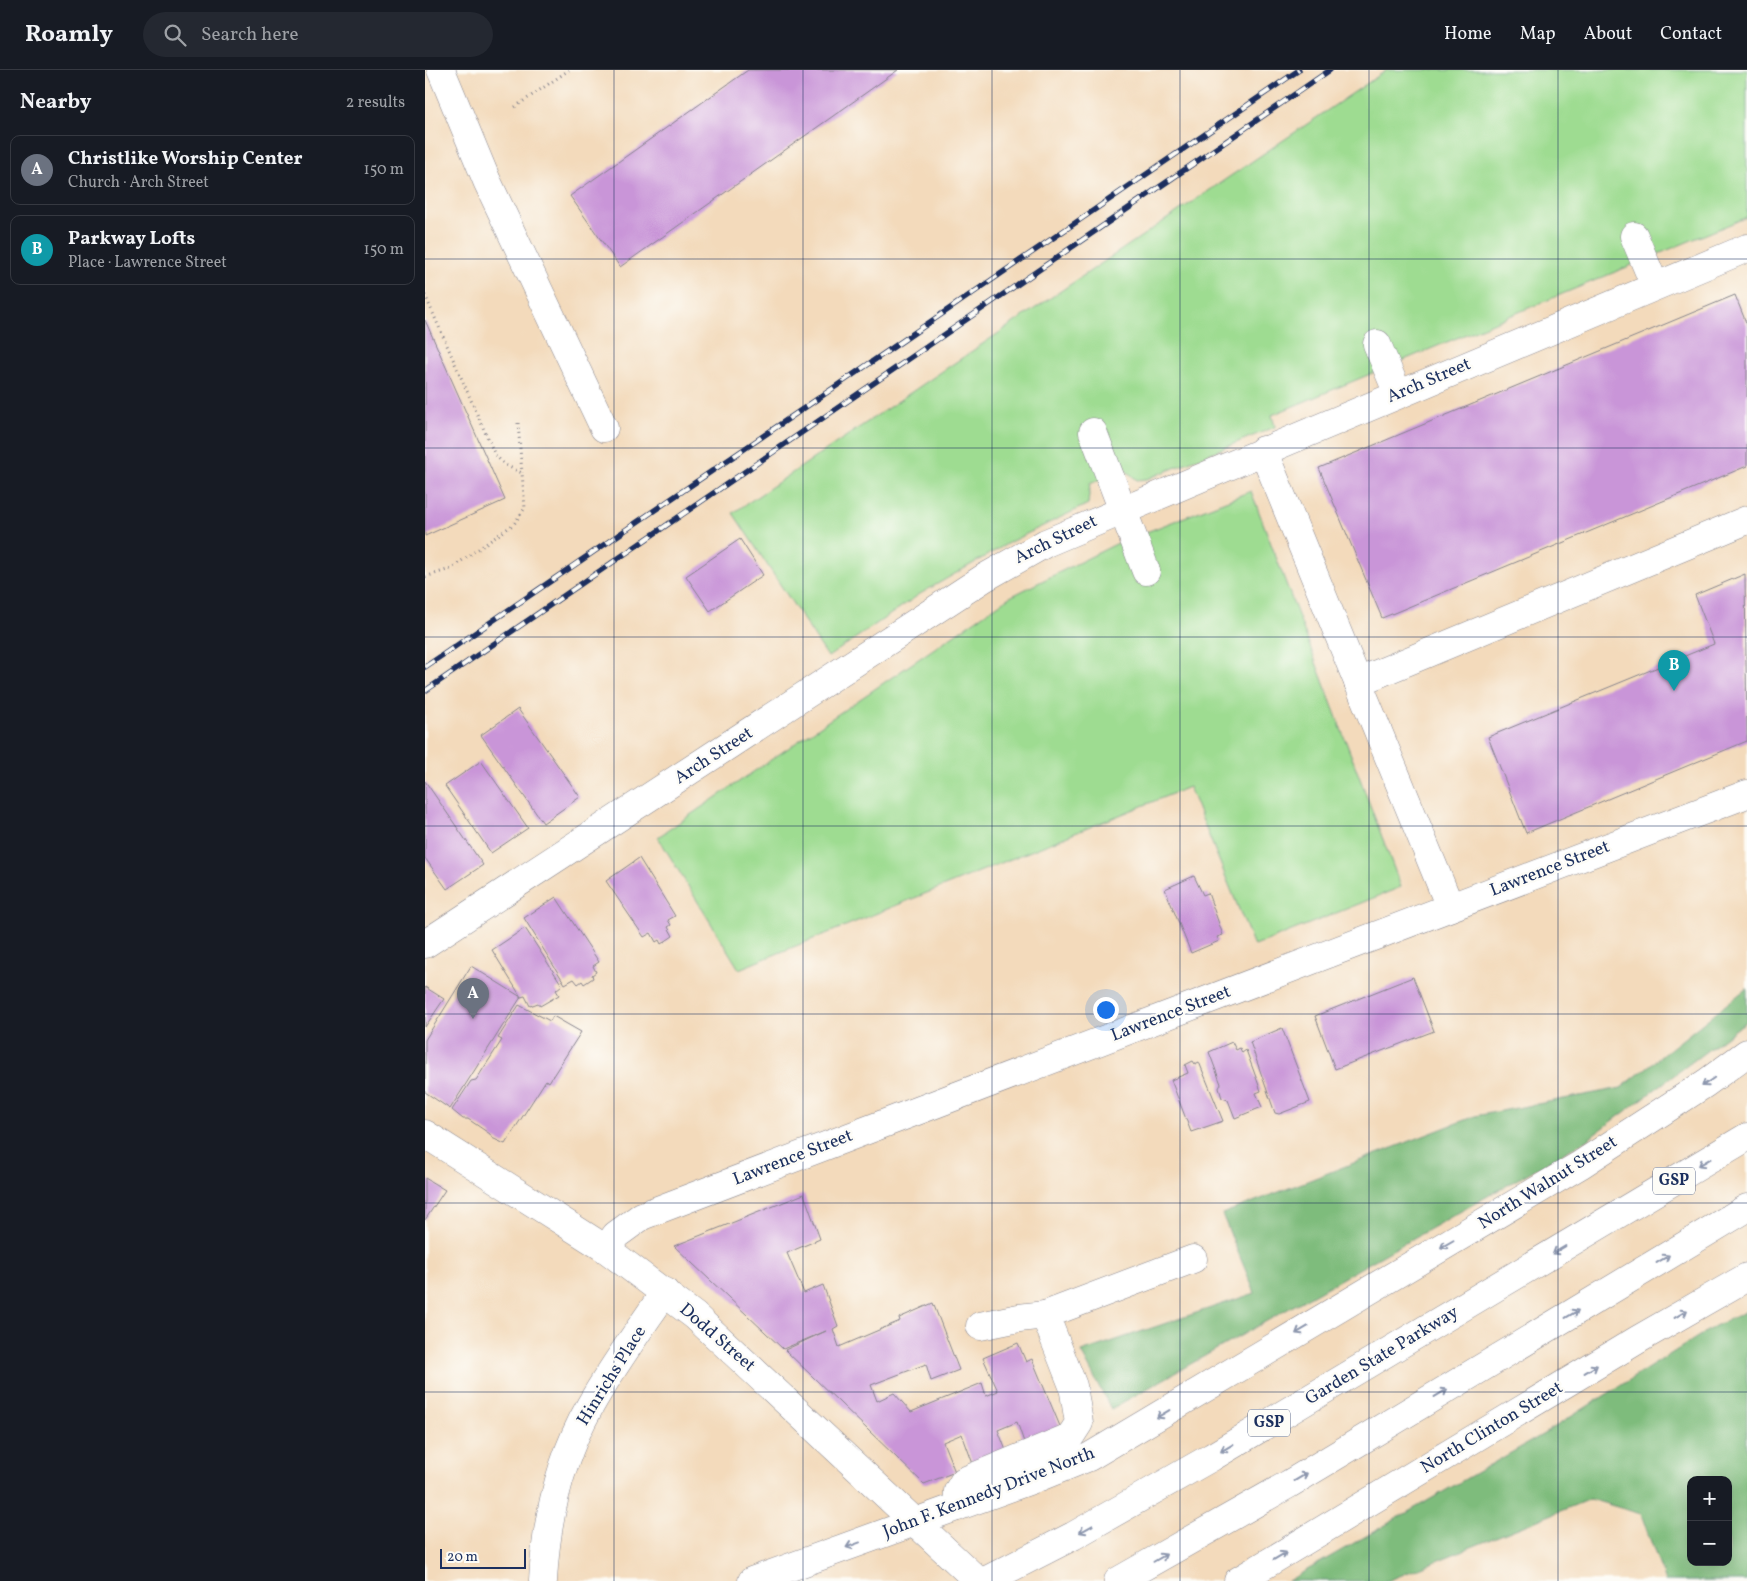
<!DOCTYPE html>
<meta charset="utf-8">
<style>
:root{--surface:#171b24;--page:#242831;--text:#f1f3f6;--muted:#9ea1a6;--line:#363941;--accent:#1f6fb2}
body{margin:0;font-family:Vollkorn,serif;background:var(--page);color:var(--text)}
.controls{position:absolute;right:15px;bottom:15px;display:grid;overflow:hidden;border-radius:10px;box-shadow:0 5px 20px #0002}
.controls button{width:45px;height:45px;display:grid;place-items:center;padding:0;border:0;border-bottom:1px solid var(--line);background:var(--surface);color:var(--text);font:25px sans-serif}
.scale{position:absolute;left:15px;bottom:12px;width:86px;box-sizing:border-box;padding-left:5px;border:2px solid #1b2f5e;border-top:0;font-size:14px;line-height:18px;white-space:nowrap;color:#1b2f5e;-webkit-text-stroke:4px #fdfcf7;paint-order:stroke}
.you{position:absolute;left:680px;top:939px;width:18px;height:18px;margin:-12px;border:4px solid #fff;border-radius:50%;background:#1a73e8;box-shadow:0 0 0 8px #1a73e833}
.badge{display:grid;place-items:center;width:32px;height:32px;border-radius:50%;background:var(--accent);color:#fff;font-size:16px;font-weight:700}
.pin{position:absolute;translate:-50% -41px;filter:drop-shadow(0 1px 2px #0008)}
.pin::after{content:'';position:absolute;top:26px;width:18px;height:15px;background:inherit;clip-path:polygon(0 0,100% 0,50% 100%)}
.list{margin:0;padding:0;list-style:none}
h2{display:flex;justify-content:space-between;align-items:center;height:65px;margin:0;padding:0 20px;font-size:21px}
h2 small{font-size:16px;font-weight:400;color:var(--muted)}
.list li{display:grid;grid-template-columns:32px 1fr auto;gap:15px;align-items:center;box-sizing:border-box;height:70px;margin:0 10px 10px;padding:0 10px;border:1px solid var(--line);border-radius:10px}
.list b{display:block;font-size:19px;white-space:nowrap}
.list p{margin:0;font-size:16px;white-space:nowrap;color:var(--muted)}
.list em{font-size:16px;font-style:normal;color:var(--muted)}
.icon{flex:none;width:28px;height:28px;fill:none;stroke:currentColor;stroke-width:2;stroke-linecap:round;stroke-linejoin:round}
.map{position:relative;flex:none;width:1322px;height:1511px;overflow:hidden}
header{display:flex;align-items:center;gap:30px;box-sizing:border-box;height:70px;padding:0 25px;background:var(--surface);border-bottom:1px solid var(--line)}
header strong{font-size:24px}
nav{display:flex;gap:28px;margin-inline-start:auto;font-size:18px}
.search{width:350px;height:45px;background:var(--page);display:flex;align-items:center;gap:12px;box-sizing:border-box;padding:0 18px;border-radius:28px;color:var(--muted);font-size:19px}
main{display:flex}
aside{flex:1;background:var(--surface)}
.map>svg:first-child{display:block}
.green{fill:#9edc91;stroke:#5c8678}
.forest{fill:#7ebc7b;stroke:#4c766c;fill-rule:evenodd}
.building{fill:#c995d8}
.lines{fill:none;stroke-linecap:round;stroke-linejoin:round}
.minor-casing{stroke:#87848c;stroke-width:29}
.major-casing{stroke:#87848c;stroke-width:29}
.highway-casing{stroke:#87848c;stroke-width:29}
.path{stroke:#87848c;stroke-width:3;stroke-dasharray:1 4;stroke-linecap:butt}
.minor{stroke:#fff;stroke-width:28}
.major{stroke:#fff;stroke-width:28}
.highway{stroke:#fff;stroke-width:28}
.rail-casing{stroke:#1b2f5e;stroke-width:5.5}
.rail{stroke:#fdfcf7;stroke-width:4;stroke-dasharray:11;stroke-linecap:butt}
.oneway{stroke:#8d97ae}
.grid{fill:none;stroke:#1b2f5e;stroke-width:1;stroke-opacity:0.55}
.labels{text-anchor:middle;dominant-baseline:central;stroke-width:5;stroke-linejoin:round;paint-order:stroke}
.shield{fill:#fdfcf7;stroke:#5f6c8c;stroke-width:1}
.shield-label{font-size:16px;font-weight:bold;fill:#1b2f5e}
.street-label{font-size:18px;fill:#1b2f5e;stroke:#fdfcf7}
</style>
<header>
<strong>Roamly</strong>
<div class="search"><svg class="icon" aria-label="search" viewBox="0 0 24 24"><circle cx="10" cy="10" r="6"/><path d="M15 15l6 6"/></svg>Search here</div>
<nav><a>Home</a><a>Map</a><a>About</a><a>Contact</a></nav>
</header>
<main>
<aside>
<h2>Nearby<small>2 results</small></h2>
<ul class="list">
<li><span class="badge" style="background:#6b7280">A</span><div><b>Christlike Worship Center</b><p>Church · Arch Street</p></div><em>150 m</em></li>
<li><span class="badge" style="background:#0f9aa8">B</span><div><b>Parkway Lofts</b><p>Place · Lawrence Street</p></div><em>150 m</em></li>
</ul>
</aside>
<div class="map">
<svg width="1322" height="1511" viewBox="0 0 1322 1511">
<rect width="100%" height="100%" fill="#fdfcf7"/>
<filter id="ink" filterUnits="userSpaceOnUse"><feTurbulence type="fractalNoise" baseFrequency=".02" numOctaves="2"/><feDisplacementMap in="SourceGraphic" scale="10" xChannelSelector="R" yChannelSelector="G"/><feConvolveMatrix kernelMatrix="1 2 1 2 8 2 1 2 1" color-interpolation-filters="sRGB"/></filter>
<filter id="wash" filterUnits="userSpaceOnUse"><feTurbulence type="fractalNoise" baseFrequency=".0096" numOctaves="4" result="noise"/><feDisplacementMap in="SourceGraphic" scale="20" xChannelSelector="R" yChannelSelector="G"/><feGaussianBlur stdDeviation="1.12" result="paint"/><feColorMatrix in="noise" values="0 0 0 0 0 0 0 0 0 0 0 0 0 0 0 0 0 1.4 0 .05"/><feComposite in="paint" operator="in"/></filter>
<g filter="url(#wash)">
<rect width="100%" height="100%" fill="#f3dabb"/>
<!-- green -->
<g class="green">
<polygon points="962,0 1322,0 1322,147 847,345 850,357 722,409 712,410 699,399 665,414 663,434 587,471 495,524 403,587 308,443"/>
<polygon points="826,421 976,817 829,876 764,717 314,899 233,767 583,528 691,474"/>
</g>
<!-- forest -->
<g class="forest">
<polygon points="1322,918 1322,951 1162,1070 686,1339 656,1282 830,1223 797,1144 1050,1046 1196,1018"/>
<path d="M 1322,1241 L 1322,1511 L 1240,1511 L 1216,1444 L 1165,1429 L 962,1511 L 863,1511 L 1117,1365 L 1290,1256 ZM 1266,1410 L 1303,1410 L 1303,1492 L 1266,1492 Z"/>
</g>
<g id="blocks">
<!-- building -->
<g class="building">
<polygon points="323,0 473,0 195,197 145,126"/>
<polygon points="1310,225 1322,255 1322,396 957,548 894,398"/>
<polygon points="0,250 80,430 0,466"/>
<polygon points="315,469 338,505 285,541 261,506"/>
<polygon points="1320,504 1322,671 1101,763 1063,667 1289,574 1270,525"/>
<polygon points="93,639 155,727 118,753 56,665"/>
<polygon points="56,691 103,758 66,783 20,716"/>
<polygon points="0,711 58,795 22,819 0,788"/>
<polygon points="214,788 250,846 243,850 246,855 243,857 248,866 236,874 234,870 231,872 226,863 219,867 181,811"/>
<polygon points="769,806 778,825 783,823 798,865 792,867 794,871 766,883 740,819"/>
<polygon points="131,827 174,892 168,896 171,902 167,905 168,908 159,914 157,911 153,914 149,909 140,914 99,848"/>
<polygon points="100,858 137,915 131,920 134,925 115,936 113,933 105,936 100,926 96,927 25,1039 0,1022 0,970 46,896 96,927 67,880"/>
<polygon points="988,907 1009,961 910,999 890,946"/>
<polygon points="0,917 19,929 0,957"/>
<polygon points="94,935 125,951 128,946 156,962 124,1012 121,1010 80,1074 67,1068 65,1064 43,1049 38,1049 27,1040 46,1011 51,1010 77,970 73,968"/>
<polygon points="857,958 885,1032 854,1044 850,1043 825,972"/>
<polygon points="807,972 811,980 815,978 817,983 821,980 836,1021 831,1023 837,1037 810,1048 803,1030 797,1028 794,1018 796,1014 784,982"/>
<polygon points="768,991 770,994 774,992 798,1051 766,1062 746,1010 763,1003 760,995"/>
<polygon points="0,1108 20,1120 0,1150"/>
<polygon points="379,1124 395,1169 362,1183 379,1223 398,1215 413,1256 408,1259 414,1277 475,1251 474,1248 508,1233 534,1300 506,1311 501,1294 446,1315 452,1331 469,1323 486,1342 557,1313 561,1326 573,1321 558,1288 593,1273 601,1292 607,1289 637,1361 600,1375 592,1352 573,1360 582,1383 548,1394 537,1364 518,1372 530,1402 499,1414 360,1280 401,1261 358,1279 249,1176"/>
</g>
</g>
</g>
<g filter="url(#ink)">
<use href="#blocks" fill-opacity="0" stroke="#87848c" stroke-width="1"/>
<g class="lines">
<defs>
<g id="minor">
<polyline points="16,0 62,111 179,358"/>
<polyline points="1209,166 1230,216"/>
<polyline points="952,274 973,324"/>
<polyline points="668,362 721,501"/>
<polyline points="838,380 1025,837"/>
<polyline points="933,612 1322,450"/>
<polyline points="0,874 559,508 621,473 1322,178"/>
<polyline points="0,1064 181,1179 270,1246 553,1511"/>
<polyline points="181,1179 191,1165 217,1146 1322,724"/>
<polyline points="555,1256 594,1248 620,1245"/>
<polyline points="532,1437 533,1421 539,1411 645,1367 654,1353 648,1316 620,1245 768,1189"/>
<path d="M 118,1511 C 121,1451 135,1389 165,1336 C 187,1297 214,1260 240,1222"/>
</g>
<g id="major">
<polyline points="327,1511 617,1406 664,1387 1155,1095 1281,1013 1322,983"/>
<polyline points="813,1511 1214,1269 1322,1207"/>
</g>
<g id="highway">
<polyline points="560,1511 648,1466 787,1387 1322,1067"/>
<polyline points="693,1511 864,1414 1322,1138"/>
</g>
</defs>
<!-- minor casing -->
<use href="#minor" class="minor-casing"/>
<!-- major casing -->
<use href="#major" class="major-casing"/>
<!-- highway casing -->
<use href="#highway" class="highway-casing"/>
<!-- path -->
<g class="path">
<polyline points="90,37 144,0"/>
<polyline points="0,225 70,385 80,395 97,403 100,438 89,454 25,499 0,507"/>
<polyline points="93,353 97,403"/>
</g>
<!-- minor -->
<use href="#minor" class="minor"/>
<!-- major -->
<use href="#major" class="major"/>
<!-- highway -->
<use href="#highway" class="highway"/>
<defs>
<g id="rail">
<polyline points="0,597 874,0"/>
<polyline points="0,621 905,0"/>
</g>
</defs>
<!-- rail casing -->
<use href="#rail" class="rail-casing"/>
<!-- rail -->
<use href="#rail" class="rail"/>
</g>
<!-- one-way arrows -->
<defs><path id="oneway-shaft" d="M-6 0H5M1.5-3L5.5 0L1.5 3" fill="none" stroke-width="1.6" stroke-linecap="round" stroke-linejoin="round" transform="scale(1.25)"/></defs>
<g class="oneway">
<use href="#oneway-shaft" transform="translate(1283 1012) rotate(145)"/>
<use href="#oneway-shaft" transform="translate(1280 1092) rotate(149)"/>
<use href="#oneway-shaft" transform="translate(1022 1174) rotate(150)"/>
<use href="#oneway-shaft" transform="translate(1134 1180) rotate(149)"/>
<use href="#oneway-shaft" transform="translate(1238 1189) rotate(-31)"/>
<use href="#oneway-shaft" transform="translate(1147 1244) rotate(-31)"/>
<use href="#oneway-shaft" transform="translate(1256 1244) rotate(-31)"/>
<use href="#oneway-shaft" transform="translate(877 1260) rotate(149)"/>
<use href="#oneway-shaft" transform="translate(1166 1299) rotate(-31)"/>
<use href="#oneway-shaft" transform="translate(1016 1323) rotate(-31)"/>
<use href="#oneway-shaft" transform="translate(738 1344) rotate(149)"/>
<use href="#oneway-shaft" transform="translate(802 1378) rotate(149)"/>
<use href="#oneway-shaft" transform="translate(876 1407) rotate(-31)"/>
<use href="#oneway-shaft" transform="translate(661 1459) rotate(151)"/>
<use href="#oneway-shaft" transform="translate(428 1475) rotate(160)"/>
<use href="#oneway-shaft" transform="translate(855 1486) rotate(-31)"/>
<use href="#oneway-shaft" transform="translate(735 1488) rotate(-30)"/>
</g>
</g>
<!-- grid -->
<path class="grid" d="M 189,0 L 189,1511M 378,0 L 378,1511M 567,0 L 567,1511M 755,0 L 755,1511M 944,0 L 944,1511M 1133,0 L 1133,1511M 0,189 L 1322,189M 0,378 L 1322,378M 0,567 L 1322,567M 0,756 L 1322,756M 0,944 L 1322,944M 0,1133 L 1322,1133M 0,1322 L 1322,1322"/>
<g class="labels">
<!-- shield labels -->
<g class="shield">
<rect x="1228" y="1097.5" width="42" height="27" rx="4"/>
<rect x="823" y="1339.5" width="42" height="27" rx="4"/>
</g>
<g class="shield-label">
<text x="1249" y="1111">GSP</text>
<text x="844" y="1353">GSP</text>
</g>
<!-- street labels -->
<g class="street-label">
<text transform="translate(1004 311) rotate(-23)">Arch Street</text>
<text transform="translate(631 470) rotate(-26)">Arch Street</text>
<text transform="translate(289 686) rotate(-33)">Arch Street</text>
<text transform="translate(1125 799) rotate(-21)">Lawrence Street</text>
<text transform="translate(746 944) rotate(-21)">Lawrence Street</text>
<text transform="translate(368 1088) rotate(-21)">Lawrence Street</text>
<text transform="translate(1123 1113) rotate(-32)">North Walnut Street</text>
<text transform="translate(292 1268) rotate(41)">Dodd Street</text>
<text transform="translate(957 1286) rotate(-31)">Garden State Parkway</text>
<text transform="translate(187 1306) rotate(-58)">Hinrichs Place</text>
<text transform="translate(1067 1358) rotate(-31)">North Clinton Street</text>
<text transform="translate(564 1423) rotate(-21)">John F. Kennedy Drive North</text>
</g>
</g>
</svg>
<div class="controls">
<button>+</button>
<button>−</button>
</div>
<div class="scale">20 m</div>
<div class="you"></div>
<div class="pin badge" style="left:48px;top:949px;background:#6b7280">A</div>
<div class="pin badge" style="left:1249px;top:621px;background:#0f9aa8">B</div>
</div>
</main>
